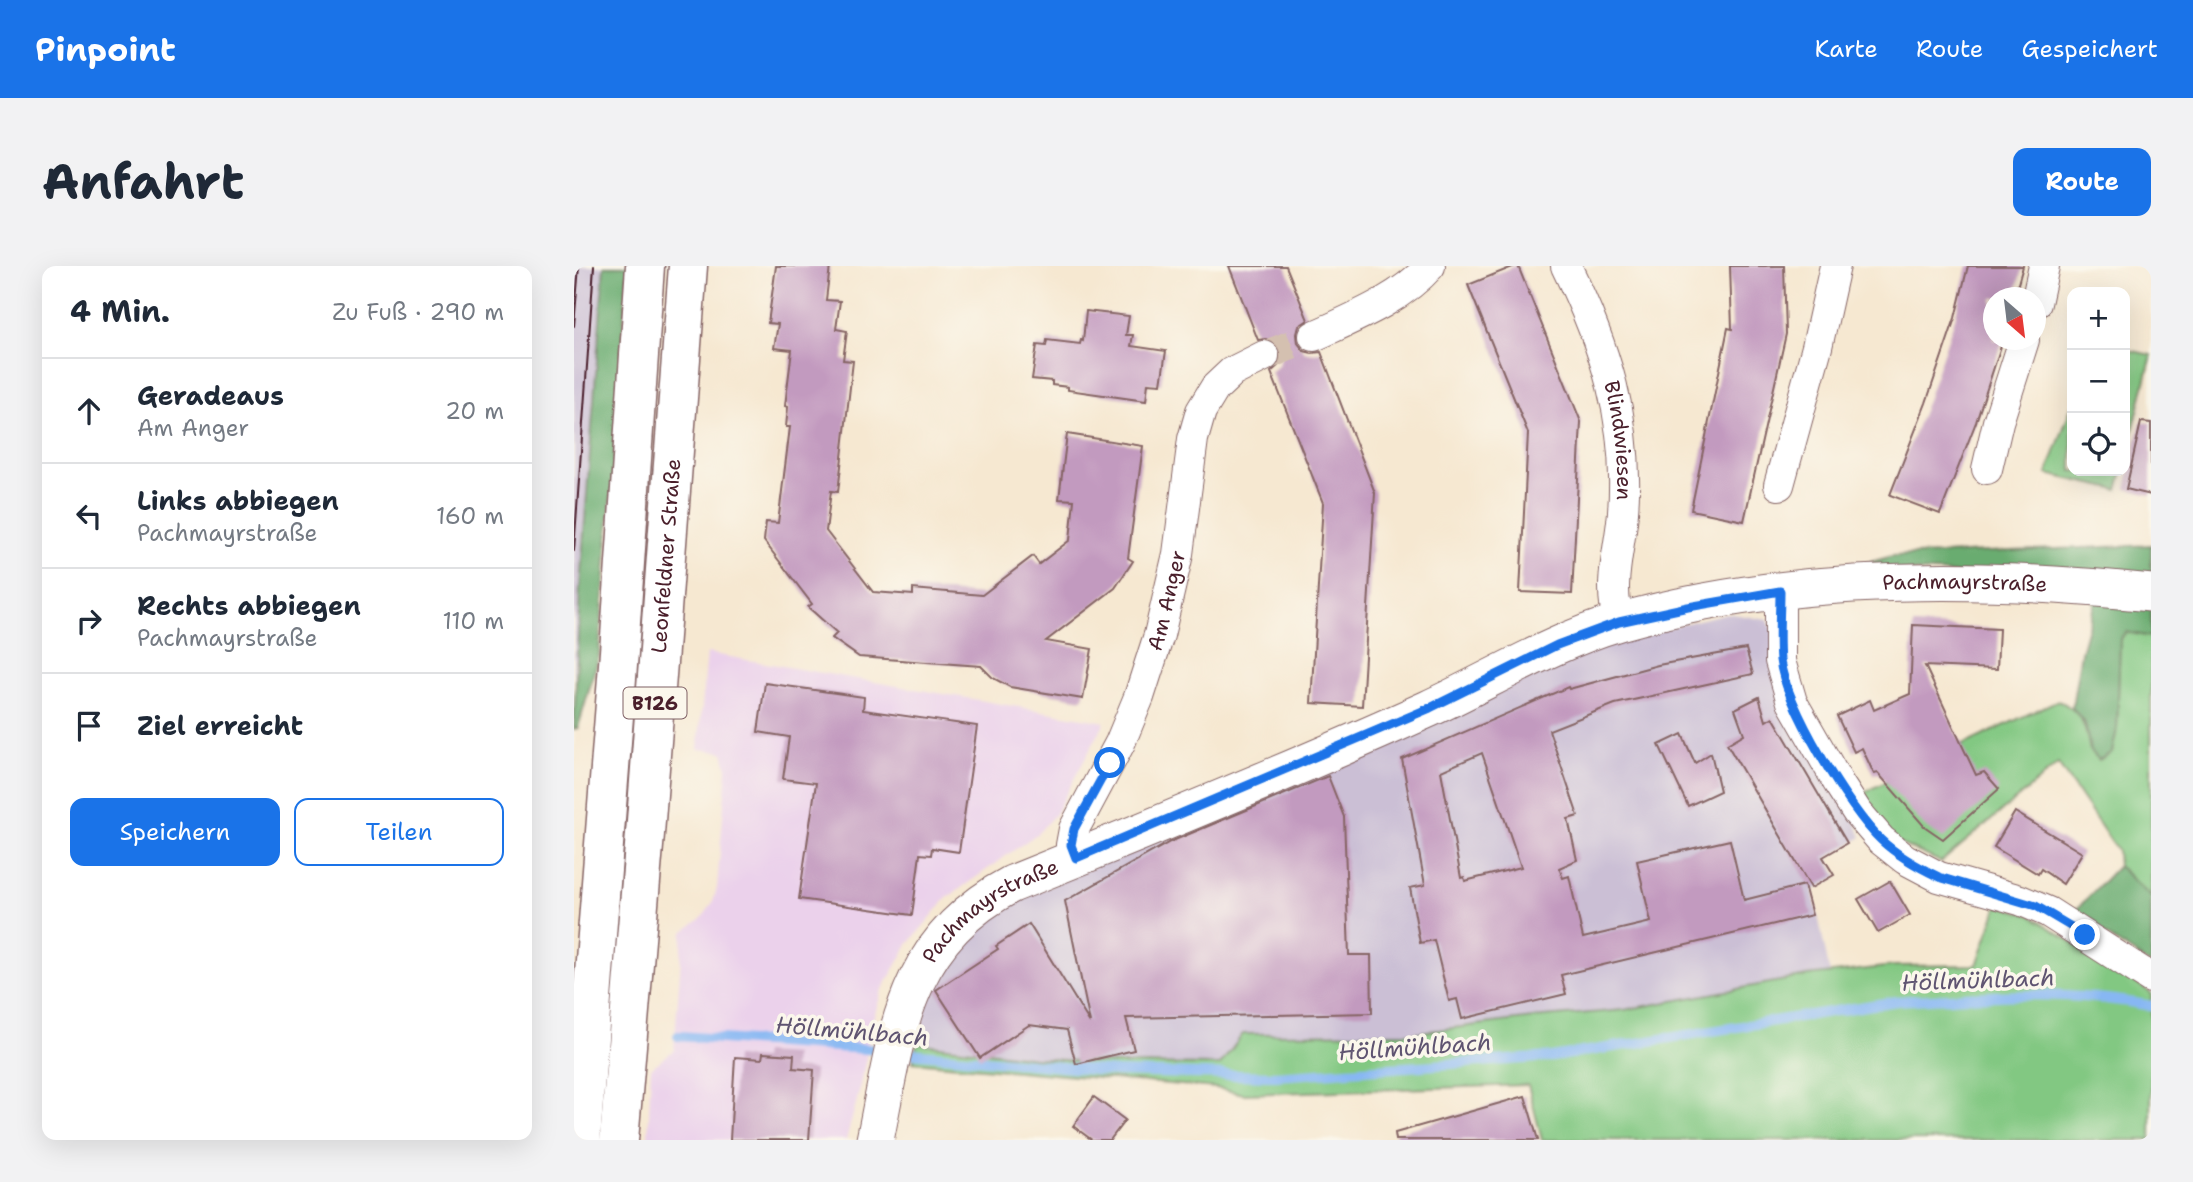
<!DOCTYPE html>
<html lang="de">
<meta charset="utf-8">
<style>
:root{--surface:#fff;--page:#f2f2f3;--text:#1f2937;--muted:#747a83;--line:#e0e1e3;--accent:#1a73e8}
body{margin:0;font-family:"Shantell Sans",sans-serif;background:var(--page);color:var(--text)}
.controls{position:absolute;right:21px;top:21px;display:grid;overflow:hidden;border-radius:14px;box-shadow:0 7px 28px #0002}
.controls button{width:63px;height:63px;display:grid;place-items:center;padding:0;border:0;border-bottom:2px solid var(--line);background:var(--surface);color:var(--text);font:35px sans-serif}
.compass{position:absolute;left:1409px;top:21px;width:63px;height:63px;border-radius:50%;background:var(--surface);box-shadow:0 7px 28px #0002;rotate:152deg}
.stop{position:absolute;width:21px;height:21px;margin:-16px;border:5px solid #1a73e8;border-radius:50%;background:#fff}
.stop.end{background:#1a73e8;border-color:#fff;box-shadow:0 2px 7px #0008}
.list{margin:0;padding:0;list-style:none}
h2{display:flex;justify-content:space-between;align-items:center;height:91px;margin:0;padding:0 28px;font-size:30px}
h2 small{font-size:23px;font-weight:400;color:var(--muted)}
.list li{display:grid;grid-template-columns:46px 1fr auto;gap:21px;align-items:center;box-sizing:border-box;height:105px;padding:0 28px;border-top:2px solid var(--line)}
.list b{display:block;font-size:26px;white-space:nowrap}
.list p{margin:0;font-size:23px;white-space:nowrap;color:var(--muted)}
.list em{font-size:23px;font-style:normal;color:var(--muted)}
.actions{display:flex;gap:14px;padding:21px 28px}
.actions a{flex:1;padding:16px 0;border:2px solid var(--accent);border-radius:14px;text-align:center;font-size:24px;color:var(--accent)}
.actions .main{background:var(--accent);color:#fff}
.icon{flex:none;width:38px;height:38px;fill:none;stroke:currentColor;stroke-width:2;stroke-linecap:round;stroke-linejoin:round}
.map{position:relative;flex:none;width:1577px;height:874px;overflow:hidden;border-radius:14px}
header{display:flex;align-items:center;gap:42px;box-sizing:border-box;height:98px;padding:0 35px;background:var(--accent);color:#fff}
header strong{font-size:33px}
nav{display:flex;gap:38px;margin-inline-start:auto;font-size:24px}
.intro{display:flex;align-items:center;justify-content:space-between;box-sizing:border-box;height:168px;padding:0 42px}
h1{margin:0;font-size:49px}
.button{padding:18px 32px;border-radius:14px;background:var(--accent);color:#fff;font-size:24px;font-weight:700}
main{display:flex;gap:42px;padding:0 42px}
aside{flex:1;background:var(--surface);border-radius:14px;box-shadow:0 7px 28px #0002}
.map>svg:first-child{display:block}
.built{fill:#ebd1eb}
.industrial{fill:#cbbfd5}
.green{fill:#82c882;stroke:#667456;stroke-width:2}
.forest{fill:#69ac70;stroke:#5a664e;stroke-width:2}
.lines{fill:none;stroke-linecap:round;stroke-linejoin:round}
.stream{stroke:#87b7f3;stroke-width:10}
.building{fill:#c29abf;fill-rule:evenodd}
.minor-tunnel{stroke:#d4c0b0;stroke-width:30;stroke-dasharray:30 15;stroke-linecap:butt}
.minor-casing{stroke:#866565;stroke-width:32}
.tertiary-casing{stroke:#866565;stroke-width:39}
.primary-casing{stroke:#866565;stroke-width:41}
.minor{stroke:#fff;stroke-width:30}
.tertiary{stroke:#fff;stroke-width:37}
.primary{stroke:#fff;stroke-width:38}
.tram{stroke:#4a1f2b;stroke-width:2}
.route{stroke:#1a73e8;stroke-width:9}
.labels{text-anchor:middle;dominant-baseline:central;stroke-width:7;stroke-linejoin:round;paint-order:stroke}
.shield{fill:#fbf7ec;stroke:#7f6065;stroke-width:2}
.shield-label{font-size:19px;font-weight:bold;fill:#4a1f2b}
.street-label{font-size:21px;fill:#4a1f2b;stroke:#fbf7ec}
.water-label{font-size:23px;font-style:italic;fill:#5f5471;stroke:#fbf7ec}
</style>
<header>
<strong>Pinpoint</strong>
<nav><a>Karte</a><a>Route</a><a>Gespeichert</a></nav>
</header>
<div class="intro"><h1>Anfahrt</h1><a class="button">Route</a></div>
<main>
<aside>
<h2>4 Min.<small>Zu Fuß · 290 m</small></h2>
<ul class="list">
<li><svg class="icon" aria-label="ahead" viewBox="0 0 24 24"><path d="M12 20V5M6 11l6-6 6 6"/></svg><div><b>Geradeaus</b><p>Am Anger</p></div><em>20 m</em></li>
<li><svg class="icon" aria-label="left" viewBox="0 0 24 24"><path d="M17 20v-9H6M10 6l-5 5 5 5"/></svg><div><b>Links abbiegen</b><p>Pachmayrstraße</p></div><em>160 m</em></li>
<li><svg class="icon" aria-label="right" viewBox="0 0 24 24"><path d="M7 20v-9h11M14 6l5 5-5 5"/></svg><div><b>Rechts abbiegen</b><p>Pachmayrstraße</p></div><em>110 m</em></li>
<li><svg class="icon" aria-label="arrive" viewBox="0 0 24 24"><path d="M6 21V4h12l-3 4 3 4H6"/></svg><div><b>Ziel erreicht</b></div></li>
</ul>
<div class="actions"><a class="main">Speichern</a><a>Teilen</a></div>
</aside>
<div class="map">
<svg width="1577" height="874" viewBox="0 0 1577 874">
<rect width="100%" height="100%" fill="#fbf7ec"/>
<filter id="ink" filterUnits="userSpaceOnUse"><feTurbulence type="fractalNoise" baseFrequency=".0143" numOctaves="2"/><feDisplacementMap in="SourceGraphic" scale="14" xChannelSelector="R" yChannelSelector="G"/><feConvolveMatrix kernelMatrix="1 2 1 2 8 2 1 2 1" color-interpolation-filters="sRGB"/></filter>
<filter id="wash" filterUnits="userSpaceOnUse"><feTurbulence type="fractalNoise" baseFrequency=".00686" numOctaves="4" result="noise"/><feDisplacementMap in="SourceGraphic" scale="28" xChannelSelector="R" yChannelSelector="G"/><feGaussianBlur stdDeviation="1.57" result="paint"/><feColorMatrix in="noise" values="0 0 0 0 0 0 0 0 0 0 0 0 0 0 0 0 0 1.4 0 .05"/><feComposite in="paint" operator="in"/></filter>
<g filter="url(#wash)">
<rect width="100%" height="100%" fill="#f6e8d1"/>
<!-- built -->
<polygon class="built" points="133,387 531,456 481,548 464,567 373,632 335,677 308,725 299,753 287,819 272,874 74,874 77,802 100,784 109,666 128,652 138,638 143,622 153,502 149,486 124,483"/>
<!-- industrial -->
<g class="industrial">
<polygon points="0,0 30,0 0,419"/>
<polygon points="1153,347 1194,354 1288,571 1253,592 1264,610 1239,625 1256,708 1050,744 959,752 840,767 669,768 647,799 546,798 461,792 343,777 360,708 382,675 431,640 1011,382"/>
</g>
<!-- green -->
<g class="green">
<polygon points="1551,83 1577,89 1577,92 1551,197"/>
<polygon points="1498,139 1498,205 1549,205 1544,224 1473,208"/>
<path d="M 1552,366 L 1577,371 L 1577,631 L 1544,600 L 1543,584 L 1484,498 L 1367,596 L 1322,576 L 1284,529 L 1484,434 C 1508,446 1511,459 1516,484 L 1538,486 L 1543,463 L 1546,373 Z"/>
<polygon points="1424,639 1456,649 1577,727 1577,874 968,874 954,819 670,828 642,822 339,796 343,777 461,792 546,798 646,799 669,768 840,767 959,752 1050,744 1233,710 1319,700 1403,699"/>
</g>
<!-- forest -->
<g class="forest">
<polygon points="30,0 54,0 25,390 4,462 0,463 6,320"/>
<polygon points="1577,279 1577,314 1272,303 1318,290"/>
<polygon points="1522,332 1577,337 1577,371 1552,366 1546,373 1543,463 1538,486 1525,494 1516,484 1511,458 1498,441 1507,386"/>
<polygon points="1544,600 1577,631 1577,699 1499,647"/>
</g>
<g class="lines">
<!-- stream -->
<path class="stream" d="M 104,770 L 292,783 L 542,806 L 701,810 L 978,791 L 1323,735 C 1406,730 1494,723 1577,740"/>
</g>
<g id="blocks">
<!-- building -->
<g class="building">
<polygon points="202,0 256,0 252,34 266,35 262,63 273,65 269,94 279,95 264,226 257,225 252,265 299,326 339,329 339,323 408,329 459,290 465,298 496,274 500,234 485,233 493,168 569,180 554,292 559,295 541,322 472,375 518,383 509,433 436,421 419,412 407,400 285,391 258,372 263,367 234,341 238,338 190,275 192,256 204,257 216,161 212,161 214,141 211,140 218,84 200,82 204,58 194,57"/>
<polygon points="655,0 712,0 734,54 725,60 723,68 724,77 730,85 738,87 747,86 801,227 788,440 737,437 749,237 697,106 705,99 707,90 706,83 699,75 692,73 684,74"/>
<polygon points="941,0 944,0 1007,156 998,328 946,326 954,167 894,19"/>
<polygon points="1156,0 1210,0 1212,68 1170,255 1117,244 1154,62 1158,63"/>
<polygon points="1394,0 1449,0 1440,32 1419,32 1419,74 1429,74 1402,156 1366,248 1316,229 1352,137 1381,52"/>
<polygon points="512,45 555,50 552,69 559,69 557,80 592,85 587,118 574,117 572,135 494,124 494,121 478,119 478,115 458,113 463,79 472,80 473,74 506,78 507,74 509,75"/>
<polygon points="1567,156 1577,157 1577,229 1552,223"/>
<polygon points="1339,359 1425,363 1423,403 1351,400 1402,509 1410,506 1425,523 1369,573 1350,560 1304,507 1300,508 1288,482 1280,486 1263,450 1296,434 1300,444 1336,428"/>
<path d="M 1172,383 L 1179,408 L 1041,438 L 975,464 L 1004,550 L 994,553 L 1003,594 L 985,602 L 989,612 L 995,610 L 1009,672 L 1077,656 L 1063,595 L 1156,574 L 1170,634 L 1230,619 L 1238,649 L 987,709 L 992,728 L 888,753 L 883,733 L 875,735 L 860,674 L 846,677 L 836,622 L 851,619 L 828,493 L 994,421 L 995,423 L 1084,399 ZM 908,487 L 947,601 L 891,615 L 890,611 L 887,612 L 867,505 Z"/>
<polygon points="191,417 290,431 289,444 403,460 385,586 358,582 357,589 346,588 338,649 225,633 242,517 209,513 215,471 184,466"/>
<polygon points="1185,431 1192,455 1199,451 1273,577 1249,591 1260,609 1237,622 1153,478 1170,468 1161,443"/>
<polygon points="1108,468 1121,497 1137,487 1146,525 1114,540 1085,479"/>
<polygon points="754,510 770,551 775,689 797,689 798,747 552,752 560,784 502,798 493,764 455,759 406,792 362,724 424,683 422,680 455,658 516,757 491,635 596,576"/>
<polygon points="1441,546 1508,587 1489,618 1467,603 1464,608 1420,581"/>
<polygon points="1316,615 1336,649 1304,667 1284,633"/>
<polygon points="189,787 220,789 219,802 240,804 235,874 156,874 161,791 188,793"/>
<polygon points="951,830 964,874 822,874 821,867"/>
<polygon points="520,831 551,854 536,874 518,874 499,860"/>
</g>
</g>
</g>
<g filter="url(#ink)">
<use href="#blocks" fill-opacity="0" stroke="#866565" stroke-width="2"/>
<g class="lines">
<!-- minor-tunnel -->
<polyline class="minor-tunnel" points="690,90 740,70"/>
<defs>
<g id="minor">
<path id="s1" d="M 992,0 C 1031,80 1056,156 1049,246 C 1046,285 1033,317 1045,357"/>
<polyline points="1462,37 1470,0"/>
<path d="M 740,70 C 779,52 827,33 856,0"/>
<polyline points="1413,203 1424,156 1450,74"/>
<polyline points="1205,219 1243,81 1261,0"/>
<polyline points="1206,325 1206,395 1218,436 1265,518 1283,546 1307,574 1331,593 1365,611 1446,634 1474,646 1577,712"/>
<path id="s2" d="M 502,592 L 497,579 L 500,563 L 546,477 L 565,431 L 585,369 L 604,288 L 619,173 L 627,145 L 641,122 L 658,106 L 690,90"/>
</g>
<g id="tertiary">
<path id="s3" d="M 301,874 C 323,766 330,675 438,618 C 577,562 717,505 854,443 C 917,414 978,376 1045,356 C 1213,308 1405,309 1577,327"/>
</g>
<g id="primary">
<polyline points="7,874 45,386 71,0"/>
<path id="s4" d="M 45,874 L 71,568 L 114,0"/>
</g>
</defs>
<!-- minor casing -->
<use href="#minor" class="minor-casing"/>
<!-- tertiary casing -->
<use href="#tertiary" class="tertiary-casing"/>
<!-- primary casing -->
<use href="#primary" class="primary-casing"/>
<!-- minor -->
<use href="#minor" class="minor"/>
<!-- tertiary -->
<use href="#tertiary" class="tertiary"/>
<!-- primary -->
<use href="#primary" class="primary"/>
<!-- tram -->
<g class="tram">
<polyline points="0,60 5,0"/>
<polyline points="0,285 20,0"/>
</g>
</g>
</g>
<g class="lines" filter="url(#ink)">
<!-- route -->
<path class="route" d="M 536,497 L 500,563 L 497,579 L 502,592 L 856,442 L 983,379 L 1045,356 L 1114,341 L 1206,325 C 1206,348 1204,372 1206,394 C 1211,438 1275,544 1307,574 C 1324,590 1344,601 1365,611 L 1462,640 L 1511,669"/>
</g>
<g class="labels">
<!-- shield labels -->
<rect class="shield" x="49.5" y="421.5" width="63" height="31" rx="5"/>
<g class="shield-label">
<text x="81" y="437">B126</text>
</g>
<!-- street labels -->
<g class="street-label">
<text stroke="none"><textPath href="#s1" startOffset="184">Blindwiesen</textPath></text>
<text stroke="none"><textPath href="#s4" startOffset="586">Leonfeldner Straße</textPath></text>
<text stroke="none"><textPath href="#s3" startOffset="1314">Pachmayrstraße</textPath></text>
<text stroke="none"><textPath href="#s2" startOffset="278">Am Anger</textPath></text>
<text stroke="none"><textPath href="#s3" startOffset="270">Pachmayrstraße</textPath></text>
</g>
<!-- water labels -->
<g class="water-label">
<text transform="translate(1404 714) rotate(-2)">Höllmühlbach</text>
<text transform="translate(278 765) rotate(5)">Höllmühlbach</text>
<text transform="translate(841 781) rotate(-4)">Höllmühlbach</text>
</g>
</g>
</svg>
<div class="controls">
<button>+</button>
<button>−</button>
<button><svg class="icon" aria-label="locate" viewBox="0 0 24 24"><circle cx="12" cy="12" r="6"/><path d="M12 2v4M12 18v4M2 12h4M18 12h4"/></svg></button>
</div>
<svg class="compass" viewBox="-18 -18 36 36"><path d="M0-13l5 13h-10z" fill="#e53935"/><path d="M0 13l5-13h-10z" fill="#747a83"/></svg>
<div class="stop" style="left:536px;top:497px"></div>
<div class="stop end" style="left:1511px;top:669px"></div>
</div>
</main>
